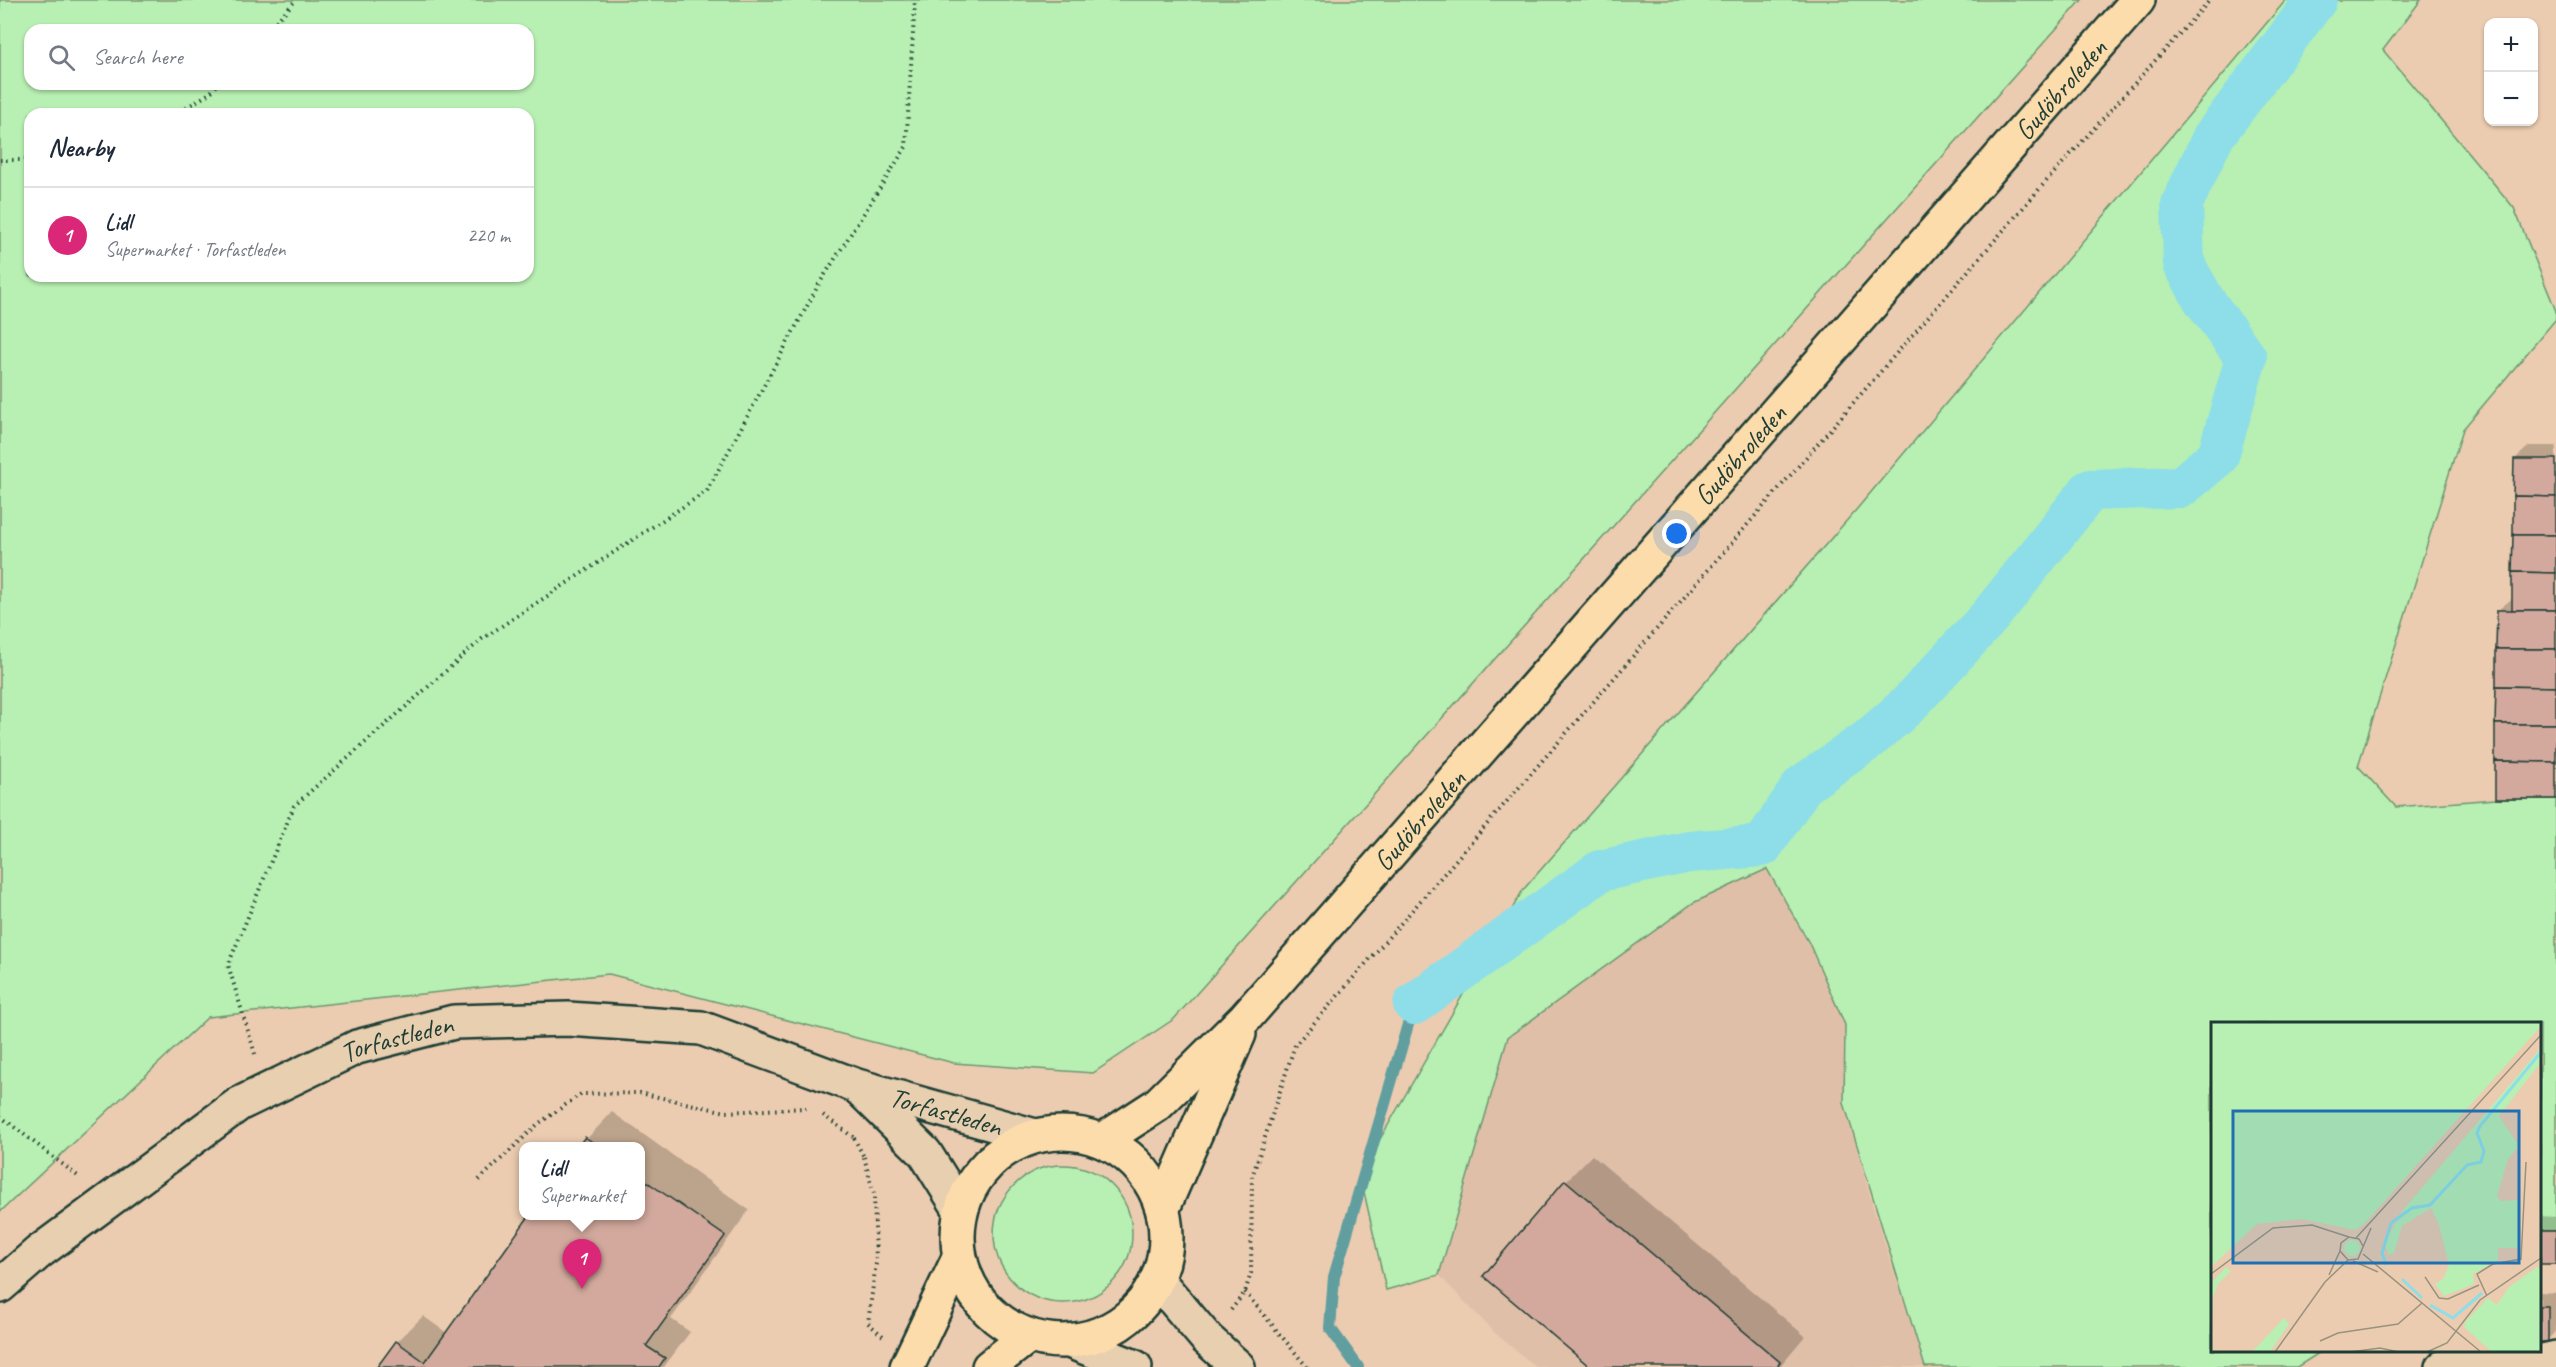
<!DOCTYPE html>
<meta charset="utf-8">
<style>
:root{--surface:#fff;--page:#f2f2f3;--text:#1f2937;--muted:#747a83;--line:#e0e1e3;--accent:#db2777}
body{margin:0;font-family:Caveat,sans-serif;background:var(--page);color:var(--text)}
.controls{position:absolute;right:18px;top:18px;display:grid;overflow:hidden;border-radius:12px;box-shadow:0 2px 4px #0004}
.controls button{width:54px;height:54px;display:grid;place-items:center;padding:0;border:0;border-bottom:2px solid var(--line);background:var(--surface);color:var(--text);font:30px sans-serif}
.you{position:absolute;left:1677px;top:534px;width:21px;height:21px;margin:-15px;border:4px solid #fff;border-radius:50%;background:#1a73e8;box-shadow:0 0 0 9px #1a73e833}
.badge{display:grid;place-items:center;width:39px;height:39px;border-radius:50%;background:var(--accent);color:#fff;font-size:20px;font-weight:700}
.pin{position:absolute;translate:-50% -50px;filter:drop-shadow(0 2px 3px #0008)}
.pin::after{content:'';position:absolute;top:32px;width:21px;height:18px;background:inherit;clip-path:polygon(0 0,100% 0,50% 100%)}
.popup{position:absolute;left:519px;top:1142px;width:126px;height:78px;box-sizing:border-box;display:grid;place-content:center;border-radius:12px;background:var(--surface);filter:drop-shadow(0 2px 4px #0005);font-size:20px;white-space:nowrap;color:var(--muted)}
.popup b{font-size:22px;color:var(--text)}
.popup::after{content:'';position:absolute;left:50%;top:100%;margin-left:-12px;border:12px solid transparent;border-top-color:var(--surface)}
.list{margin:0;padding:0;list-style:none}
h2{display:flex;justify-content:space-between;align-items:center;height:78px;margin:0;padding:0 24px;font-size:26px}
h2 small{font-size:20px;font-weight:400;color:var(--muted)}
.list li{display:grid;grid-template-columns:39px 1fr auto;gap:18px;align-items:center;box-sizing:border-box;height:96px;padding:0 24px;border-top:2px solid var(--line)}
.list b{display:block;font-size:22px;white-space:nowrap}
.list p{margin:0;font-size:20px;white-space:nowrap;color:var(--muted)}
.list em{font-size:20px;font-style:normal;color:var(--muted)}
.icon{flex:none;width:33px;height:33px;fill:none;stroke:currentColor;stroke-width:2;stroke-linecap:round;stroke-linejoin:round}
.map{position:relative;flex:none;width:2556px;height:1367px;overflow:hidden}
.search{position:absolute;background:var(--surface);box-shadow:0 2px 4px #0004;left:24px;top:24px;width:510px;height:66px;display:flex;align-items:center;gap:15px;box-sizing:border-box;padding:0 21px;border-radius:18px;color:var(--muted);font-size:22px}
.panel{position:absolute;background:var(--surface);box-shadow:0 2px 4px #0004;left:24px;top:108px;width:510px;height:174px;border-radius:18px}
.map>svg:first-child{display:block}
.built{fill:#e0bfa8}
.green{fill:#b8efb2;stroke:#6c9673;stroke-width:1.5;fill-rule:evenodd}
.shadow{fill:#0003}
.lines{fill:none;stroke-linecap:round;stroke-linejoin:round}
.stream{stroke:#619ea0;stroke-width:12}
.canal{stroke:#8ddee8;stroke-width:42}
.building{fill:#d3a99d;stroke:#1f3d34;stroke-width:1.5}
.minor-casing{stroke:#1f3d34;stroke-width:38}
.major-casing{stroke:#1f3d34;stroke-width:38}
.path{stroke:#1f3d34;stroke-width:4;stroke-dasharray:1.5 4.5;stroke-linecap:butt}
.minor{stroke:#e7cfaf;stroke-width:33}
.major{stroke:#fddcac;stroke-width:33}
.labels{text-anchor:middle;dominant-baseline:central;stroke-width:4.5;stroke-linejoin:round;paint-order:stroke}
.street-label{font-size:28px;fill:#1f3d34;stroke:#e7cfaf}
.inset-river{fill:none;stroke:#8ddee8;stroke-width:3}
.inset-road{fill:none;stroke:#99937e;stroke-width:1.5}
.view{fill:#1f6fb2;fill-opacity:0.15;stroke:#1f6fb2;stroke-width:3}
.inset-edge{fill:none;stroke:#1f3d34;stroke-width:3}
</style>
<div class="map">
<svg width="2556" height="1367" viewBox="0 0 2556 1367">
<rect width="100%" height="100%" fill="#ebccb0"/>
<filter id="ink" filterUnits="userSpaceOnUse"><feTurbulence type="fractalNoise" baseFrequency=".0167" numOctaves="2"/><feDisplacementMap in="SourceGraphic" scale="12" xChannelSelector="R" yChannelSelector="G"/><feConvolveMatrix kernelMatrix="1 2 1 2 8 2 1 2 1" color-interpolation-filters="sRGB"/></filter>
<g filter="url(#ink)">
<!-- built -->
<polygon class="built" points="1767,869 1809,943 1845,1025 1844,1103 1875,1214 1925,1367 1536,1367 1495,1333 1439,1275 1508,1037 1696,901"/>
<!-- green -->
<g class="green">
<path d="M 0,0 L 2082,0 L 1174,1019 L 1093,1073 L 954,1063 L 609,974 L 208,1017 L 0,1212 ZM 30,30 L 528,30 L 528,84 L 30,84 ZM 30,114 L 528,114 L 528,276 L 30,276 Z"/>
<polygon points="2286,0 2421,0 2383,50 2514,208 2556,311 2556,319 2463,429 2358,766 2396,807 2495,799 2556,799 2556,1230 2540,1230 2540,1024 2212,1024 2212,1350 2322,1351 2297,1367 1925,1367 1844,1103 1845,1025 1809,943 1767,869 1693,903 1508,1037 1439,1275 1386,1290 1360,1174 1523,890 1856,510"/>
<circle cx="1063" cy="1234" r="69"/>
</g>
<!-- shadow -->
<g class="shadow">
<polygon points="2529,446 2556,446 2556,798 2498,610 2514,597 2515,459"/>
<polygon points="612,1112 749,1210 671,1319 690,1332 664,1367 379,1367 397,1342 423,1316 447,1333 531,1216 640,1216 640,1146 580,1146"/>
<polygon points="1592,1155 1805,1336 1779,1367 1592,1367 1485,1276 1566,1181"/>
<polygon points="2540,1216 2556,1217 2556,1262 2540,1262"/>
<polygon points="2540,1292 2556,1293 2556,1331 2547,1340 2540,1340"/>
</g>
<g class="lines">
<!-- stream -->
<polyline class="stream" points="1358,1367 1330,1328 1334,1277 1414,1004"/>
<!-- canal -->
<polyline class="canal" points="1414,1004 1600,871 1689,852 1762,846 1803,785 1868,740 1908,705 1990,616 2090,490 2181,487 2218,456 2246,358 2204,300 2184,264 2182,204 2213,137 2316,0"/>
</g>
<!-- building -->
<g class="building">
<polygon points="2514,459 2556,459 2556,497 2513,496"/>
<polygon points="2513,496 2556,497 2556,535 2513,535"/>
<polygon points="2513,535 2556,535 2556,573 2512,572"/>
<polygon points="2512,572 2556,573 2556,610 2512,610"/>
<polygon points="2497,610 2556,610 2556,649 2496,649"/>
<polygon points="2496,649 2556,649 2556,687 2496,686"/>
<polygon points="2496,686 2556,687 2556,724 2495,724"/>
<polygon points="2495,724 2556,724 2556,762 2495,761"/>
<polygon points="2495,761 2556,762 2556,799 2495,799"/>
<polygon points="585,1137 598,1146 578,1146"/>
<polygon points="640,1177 725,1236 646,1346 665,1358 659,1367 377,1367 396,1341 425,1362 529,1216 640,1216"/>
<polygon points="1565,1180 1780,1362 1777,1367 1590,1367 1483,1276"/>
<rect x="2540" y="1230" width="16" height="34"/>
<rect x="2540" y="1306" width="8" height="36"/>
</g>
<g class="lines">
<defs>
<g id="minor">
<polyline points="858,1087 925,1153 960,1209"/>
<polyline points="1158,1281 1207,1339 1238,1367"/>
<path id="s1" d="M 0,1286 L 39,1252 L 239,1104 L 357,1047 L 454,1022 L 568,1019 L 701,1028 L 857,1086 L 1035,1136"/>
<polyline points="1074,1343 1135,1367"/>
<polyline points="2443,1367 2525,1365 2556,1358"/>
</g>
<g id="major">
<circle cx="1062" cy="1237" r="104"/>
<path id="s2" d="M 1103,1140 L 1157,1105 L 1245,1018 L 2138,0"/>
<polyline points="1163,1208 1239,1034"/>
<polyline points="907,1367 958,1260"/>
<polyline points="989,1367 1027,1337"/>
</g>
</defs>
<!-- minor casing -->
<use href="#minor" class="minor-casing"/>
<!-- major casing -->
<use href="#major" class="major-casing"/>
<!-- path -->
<g class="path">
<polyline points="268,30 296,0"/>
<polyline points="176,114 210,93 218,84"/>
<polyline points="0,160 30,160"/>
<polyline points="255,1054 228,965 294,806 482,639 707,491 819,284 906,147 915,0"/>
<polyline points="823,1115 853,1137"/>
<polyline points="0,1116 79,1177"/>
<polyline points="854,1138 864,1157"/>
<polyline points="864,1157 874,1194 876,1263 868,1323 883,1336"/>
<polyline points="479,1180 538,1124 581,1094 640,1093 726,1112 806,1108"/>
<polyline points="1245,1292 1307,1367"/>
<polyline points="1231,1310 1245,1292 1251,1273 1252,1177 1295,1045 2042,186 2210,0"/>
</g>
<!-- minor -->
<use href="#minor" class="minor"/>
<!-- major -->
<use href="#major" class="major"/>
</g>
</g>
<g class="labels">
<!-- street labels -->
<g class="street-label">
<text stroke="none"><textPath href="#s2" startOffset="1424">Gudöbroleden</textPath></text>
<text stroke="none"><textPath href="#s2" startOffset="938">Gudöbroleden</textPath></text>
<text stroke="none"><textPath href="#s2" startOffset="452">Gudöbroleden</textPath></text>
<text stroke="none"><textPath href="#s1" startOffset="472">Torfastleden</textPath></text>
<text stroke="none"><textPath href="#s1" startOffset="1038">Torfastleden</textPath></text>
</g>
</g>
<!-- overview -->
<g transform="translate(2211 1022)">
<rect width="330" height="330" fill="#ebccb0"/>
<path d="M 0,0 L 330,0 L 330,4 L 153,202 L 144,208 L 90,197 L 46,202 L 0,245 ZM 330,26 L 330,40 L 288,94 L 308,124 L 297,137 L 286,174 L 290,179 L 309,178 L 309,226 L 287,226 L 287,238 L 262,252 L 263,262 L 233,274 L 224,262 L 232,257 L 238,243 L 228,203 L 220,186 L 191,204 L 183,231 L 177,233 L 174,220 L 192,188 ZM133 226a8 8 0 1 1 16 0a8 8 0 1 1-16 0ZM 15,245 L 20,249 L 7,262 L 1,278 L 0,307 L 0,261 ZM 326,245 L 330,247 L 330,330 L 281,330 L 253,305 L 255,299 L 277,276 L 286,283 L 298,265 ZM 73,296 L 78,302 L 59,330 L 41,330 Z" fill="#b8efb2"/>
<path class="inset-river" d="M 180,201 L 201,186 L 219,183 L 256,143 L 270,140 L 273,129 L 266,111 L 269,104 L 330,30M 175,243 L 171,231 L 180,201M 191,257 L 211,276M 219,283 L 242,296 L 271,271"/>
<path class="inset-road" d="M 145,216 L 330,13M 152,224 L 148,217 L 138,215 L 130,221 L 129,229 L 137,238 L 147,237 L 160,206M 152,232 L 270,330M 142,239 L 167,250M 0,252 L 62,206 L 101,203 L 138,215M 118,253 L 129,229M 214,255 L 228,276 L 237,277 L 268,263M 276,274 L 266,252 L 282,242 L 310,237 L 315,140M 109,319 L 127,311 L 187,302 L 211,281M 64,330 L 114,260 L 137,238M 139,330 L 169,326 L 188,330M 216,330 L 236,321 L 269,278 L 330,236"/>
<path class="view" d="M 22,89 L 308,89 L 308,241 L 22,241 Z"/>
<rect width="330" height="330" class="inset-edge"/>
</g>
</svg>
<div class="controls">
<button>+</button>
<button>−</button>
</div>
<div class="you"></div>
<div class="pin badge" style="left:582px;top:1289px">1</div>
<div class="popup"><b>Lidl</b>Supermarket</div>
<div class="search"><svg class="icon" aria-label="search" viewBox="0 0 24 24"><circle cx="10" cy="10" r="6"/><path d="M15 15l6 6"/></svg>Search here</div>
<section class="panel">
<h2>Nearby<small></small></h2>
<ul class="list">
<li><span class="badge">1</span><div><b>Lidl</b><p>Supermarket · Torfastleden</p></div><em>220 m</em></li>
</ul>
</section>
</div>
